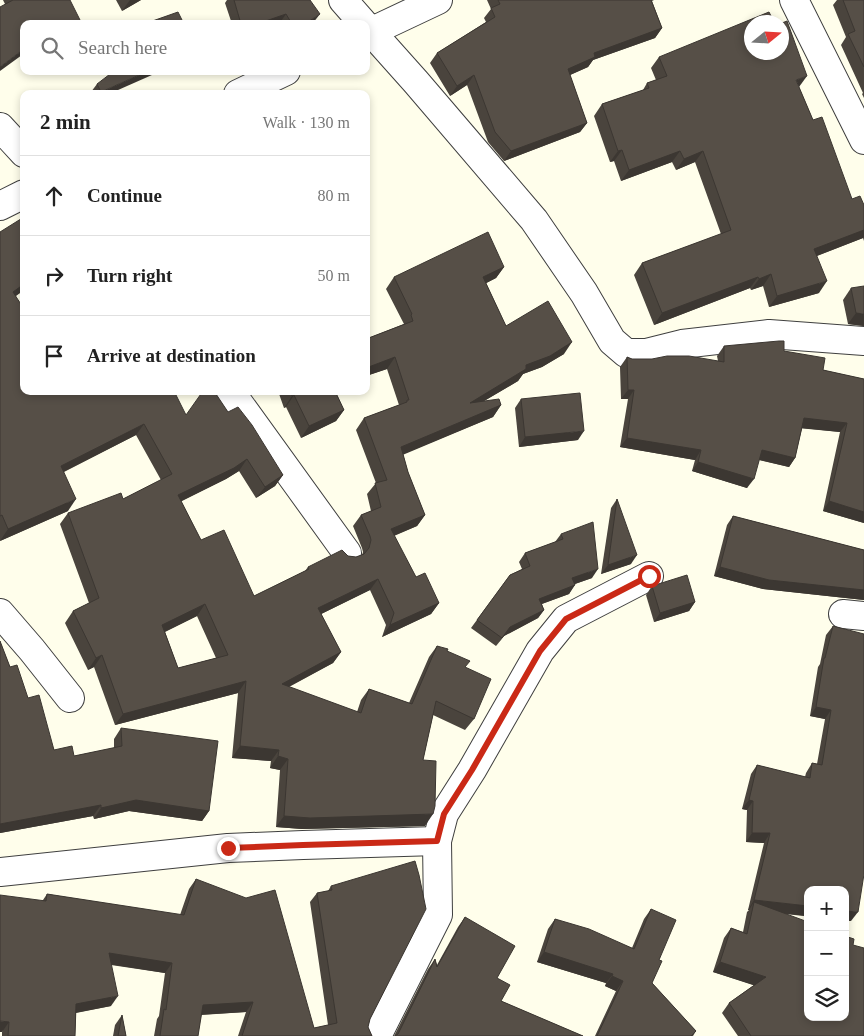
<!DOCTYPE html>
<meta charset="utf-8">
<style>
:root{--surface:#fff;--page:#f6f6f6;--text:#222;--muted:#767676;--line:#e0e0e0}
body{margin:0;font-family:"Times New Roman",serif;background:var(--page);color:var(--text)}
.controls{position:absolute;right:15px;bottom:15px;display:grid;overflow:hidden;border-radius:10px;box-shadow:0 2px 8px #0003}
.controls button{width:45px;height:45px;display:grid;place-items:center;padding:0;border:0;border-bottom:1px solid var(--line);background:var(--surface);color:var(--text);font:25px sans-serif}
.compass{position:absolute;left:744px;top:15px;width:45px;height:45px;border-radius:50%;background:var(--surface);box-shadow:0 2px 8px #0003;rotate:72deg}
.stop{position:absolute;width:15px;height:15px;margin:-11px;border:4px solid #ca2916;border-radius:50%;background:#fff}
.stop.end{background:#ca2916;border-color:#fff;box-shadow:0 1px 5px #0008}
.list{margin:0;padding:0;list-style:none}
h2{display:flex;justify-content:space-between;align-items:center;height:65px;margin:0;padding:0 20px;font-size:21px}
h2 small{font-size:16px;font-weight:400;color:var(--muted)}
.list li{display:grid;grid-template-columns:32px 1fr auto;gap:15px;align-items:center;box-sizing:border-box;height:80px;padding:0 20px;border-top:1px solid var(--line)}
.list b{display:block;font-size:19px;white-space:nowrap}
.list em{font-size:16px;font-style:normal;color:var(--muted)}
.icon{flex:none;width:28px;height:28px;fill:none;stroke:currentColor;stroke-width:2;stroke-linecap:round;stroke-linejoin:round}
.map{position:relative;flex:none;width:864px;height:1036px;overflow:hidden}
.search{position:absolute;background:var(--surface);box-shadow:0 2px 8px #0003;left:20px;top:20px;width:350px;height:55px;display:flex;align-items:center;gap:12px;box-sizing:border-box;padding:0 18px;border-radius:10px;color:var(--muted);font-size:19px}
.panel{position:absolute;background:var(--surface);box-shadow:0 2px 8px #0003;left:20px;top:90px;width:350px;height:305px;border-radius:10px}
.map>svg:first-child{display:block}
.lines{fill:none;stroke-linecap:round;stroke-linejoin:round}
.minor-casing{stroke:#3f3f3f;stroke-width:30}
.minor{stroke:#fff;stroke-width:28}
.wall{fill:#4a443d;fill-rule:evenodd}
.shaded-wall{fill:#3c3732}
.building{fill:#564f47;stroke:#3c3732;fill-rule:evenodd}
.route{stroke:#ca2916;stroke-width:6}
</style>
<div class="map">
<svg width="864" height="1036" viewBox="0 0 864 1036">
<rect width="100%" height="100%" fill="#fffeeb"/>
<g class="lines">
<defs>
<g id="minor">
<polyline points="343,0 364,24"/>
<polyline points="794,0 864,140"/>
<polyline points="366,26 416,82 534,220 584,293 612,341 626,353 646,353 682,344 769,334 864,341"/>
<polyline points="366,34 438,0"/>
<polyline points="238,94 286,71"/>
<polyline points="0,127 24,153"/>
<polyline points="0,206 24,194"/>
<polyline points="230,391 347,553"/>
<polyline points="0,613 32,650 70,698"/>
<polyline points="843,614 864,616"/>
<polyline points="0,872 228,848 303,845 437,841"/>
<polyline points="377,1036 438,915 437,841 444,814 472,770 540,651 566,619 649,576"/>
</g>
</defs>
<!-- minor casing -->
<use href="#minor" class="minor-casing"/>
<!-- minor -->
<use href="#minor" class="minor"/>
</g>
<!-- wall -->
<g class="wall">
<polygon points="3,0 70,0 24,24 24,59 5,4"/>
<polygon points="116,0 141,0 122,11"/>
<polygon points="227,0 310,0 313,23 312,24 232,24 225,3"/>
<polygon points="487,0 654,0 652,1 662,28 655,38 593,60 588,67 570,75 587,123 580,132 504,161 488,142 467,85 450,96 430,63 437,53 486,22 484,18 491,9"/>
<polygon points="837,0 864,0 864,98 862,94 863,93 841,45 846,37 833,5"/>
<polygon points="659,57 799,87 813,120 852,199 864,205 864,241 863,238 817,256 819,293 769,307 763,286 751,290 750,288 654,325 634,275 642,263 721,234 695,162 676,170 672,162 621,181 614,161 610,162 594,116 602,104 643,90 647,83 656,80 651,68"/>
<polygon points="97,84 109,94 92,94 91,92"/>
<path d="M 0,232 L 24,290 L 16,296 L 24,391 L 186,415 L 228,412 L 283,475 L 275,486 L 256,498 L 239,471 L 226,479 L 181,501 L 201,540 L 254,596 L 305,571 L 308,567 L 348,556 L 356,557 L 362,555 L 363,552 L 362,548 L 353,526 L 361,515 L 371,511 L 367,494 L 376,483 L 356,430 L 364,418 L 399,405 L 387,369 L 366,376 L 366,339 L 404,324 L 386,289 L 394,277 L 504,267 L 496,278 L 486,283 L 506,326 L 564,354 L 542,367 L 523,374 L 518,381 L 484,401 L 501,405 L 493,417 L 403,454 L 408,472 L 425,515 L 417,526 L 394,536 L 416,577 L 439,603 L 431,614 L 382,637 L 386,625 L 370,590 L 321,614 L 341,652 L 333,663 L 289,687 L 357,712 L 361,700 L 369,689 L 409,703 L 429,657 L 437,646 L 447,651 L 465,668 L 474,719 L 465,730 L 433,715 L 423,760 L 425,826 L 302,829 L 276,827 L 280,770 L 270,768 L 271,761 L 232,758 L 238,693 L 115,725 L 94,667 L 88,670 L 65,623 L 73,611 L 89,603 L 60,524 L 68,513 L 123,499 L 161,480 L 136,435 L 64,472 L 68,511 L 0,541 ZM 197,616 L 216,658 L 178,668 L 165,632 Z"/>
<polygon points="851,288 864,326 848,324 843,300"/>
<polygon points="724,346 784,351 823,370 864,379 864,523 823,511 840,432 802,428 795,458 789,467 759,460 747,488 692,471 695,460 620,447 628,399 621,399 620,367 627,357 632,359 718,361 717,356"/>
<polygon points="278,391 335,391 344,410 336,421 301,438 286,407 284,408"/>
<polygon points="521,399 578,440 519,447 515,408"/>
<polygon points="617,499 631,564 601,574 611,508"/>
<polygon points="733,516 864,550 864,600 763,589 714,576 727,525"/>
<polygon points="561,534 592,578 575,584 569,594 542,604 544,610 538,618 504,636 496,646 471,628 510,575 522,569 519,562 525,553 555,542"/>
<polygon points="652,586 695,602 689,611 654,622 646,595"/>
<polygon points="833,626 851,921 785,914 853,945 864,1036 738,1036 722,1013 729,1003 754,985 713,972 724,938 731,928 743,932 747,912 749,910 748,910 764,843 746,842 747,810 742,809 751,774 757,765 805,777 806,773 812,763 817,764 825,719 810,716 818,667 820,664 826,635"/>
<polygon points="0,641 10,667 28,698 54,750 74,756 114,748 114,739 121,728 209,811 202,821 129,811 94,819 93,816 0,833"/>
<polygon points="196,879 314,1028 328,1025 310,902 317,893 328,891 331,886 370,1019 368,1027 372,1036 238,1036 246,1012 201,1015 198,1036 154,1036 157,1019 159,1016 165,973 111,965 111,1006 76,1013 75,1036 2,1036 2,1032 43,900 47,894 180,915 189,889"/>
<polygon points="651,909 659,960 652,983 696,1031 693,1036 595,1036 616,991 605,986 606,983 537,962 548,929 555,919 632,948 644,919"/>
<polygon points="465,917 497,978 501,1001 583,1036 394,1036 428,969 435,959 437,965 458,927"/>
<polygon points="122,1015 126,1036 113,1036 115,1025"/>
</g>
<!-- shaded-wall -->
<g class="shaded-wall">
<polygon points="130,0 141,0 122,11"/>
<polygon points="286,14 279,24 257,24"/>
<polygon points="320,14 313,23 312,24 305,24"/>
<polygon points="662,28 655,38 593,60 588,67 561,79 568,69 594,53"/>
<polygon points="24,49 24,51 22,55 0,71 0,67"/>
<polygon points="148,71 161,71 109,94 100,94 101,92"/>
<polygon points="474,75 467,85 450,96 457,86"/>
<polygon points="807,76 799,87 796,80"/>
<polygon points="587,123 580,132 504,161 511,151"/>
<polygon points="622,150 614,161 610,162 618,151"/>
<polygon points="680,151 672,162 621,181 629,170"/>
<polygon points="703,151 695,162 676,170 684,159"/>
<polygon points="864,230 864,237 863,238 806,260 814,249"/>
<polygon points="504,267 496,278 475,289 483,277"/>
<polygon points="771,274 763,286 751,290 759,279"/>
<polygon points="758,277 750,288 654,325 662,313"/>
<polygon points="827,281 819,293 769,307 777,296"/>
<polygon points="24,284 24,290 5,303 13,292"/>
<polygon points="856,313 864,314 864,326 848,324"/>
<polygon points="572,342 564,354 542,367 523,374 518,381 462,414 470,403 526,365"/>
<polygon points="395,357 387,369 366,376 366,368"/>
<polygon points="628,390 634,390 628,399 621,399"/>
<polygon points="294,395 286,407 284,408 292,396"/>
<polygon points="501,405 493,417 393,459 401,447"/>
<polygon points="344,410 336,421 301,438 309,426"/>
<polygon points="804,418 847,423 840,432 798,428"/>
<polygon points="144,424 136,435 53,477 61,466"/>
<polygon points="584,431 578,440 519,447 525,437"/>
<polygon points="627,438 701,450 695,460 620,447"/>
<polygon points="762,450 795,458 789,467 756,459"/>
<polygon points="247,459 239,471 226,479 170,507 178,495"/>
<polygon points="698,462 754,479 747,488 692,471"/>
<polygon points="283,475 275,486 256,498 265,487"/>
<polygon points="76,499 68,511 0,541 8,529"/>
<polygon points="829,501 864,512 864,523 823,511"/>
<polygon points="425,515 417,526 383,540 391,529"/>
<polygon points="637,555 631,564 601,574 608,565"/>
<polygon points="720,567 864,590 864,600 763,589 714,576"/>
<polygon points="598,569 592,578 566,587 572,578"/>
<polygon points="378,579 370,590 309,620 318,608"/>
<polygon points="575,585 569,594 533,607 539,599"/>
<polygon points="695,602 689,611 654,622 660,613"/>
<polygon points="439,603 431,614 382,637 390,625"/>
<polygon points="205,604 197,616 154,637 162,625"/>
<polygon points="544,610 538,618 504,636 496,646 510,627"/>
<polygon points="341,652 333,663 273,695 282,684"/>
<polygon points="102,655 94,667 88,670 96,658"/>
<polygon points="246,681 238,693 115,725 123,714"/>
<polygon points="816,707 831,710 825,719 810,716"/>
<polygon points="240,746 279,750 271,761 232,758"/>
<polygon points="278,756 288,759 280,770 270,768"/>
<polygon points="136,800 209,811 202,821 129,811 94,819 101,808"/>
<polygon points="749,800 753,801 747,810 742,809"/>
<polygon points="101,805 93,816 0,833 0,824"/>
<polygon points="433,814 425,826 302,829 276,827 284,816"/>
<polygon points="752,833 770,833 764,843 746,842"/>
<polygon points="754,900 808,906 808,916 752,910 754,902 749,910 748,910"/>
<polygon points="845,911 858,912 851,921 845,921"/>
<polygon points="544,952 613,974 606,983 537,962"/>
<polygon points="109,953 172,963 165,973 102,963"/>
<polygon points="720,962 766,977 759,987 713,972"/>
<polygon points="612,976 623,981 616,991 605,986"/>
<polygon points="118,996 111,1006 69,1014 76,1004"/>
<polygon points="253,1002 246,1012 196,1015 203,1005"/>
<polygon points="0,1021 9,1022 2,1032 0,1032"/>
</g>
<!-- building -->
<g class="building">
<polygon points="13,0 70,0 82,24 24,24 24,49 0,67 0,7"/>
<polygon points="234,0 310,0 320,14 305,24 292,24 286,14 257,24 241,24"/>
<polygon points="498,0 651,0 662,28 594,53 595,57 568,69 587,123 511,151 495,132 474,75 457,86 437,53 495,17 491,8 500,4"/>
<polygon points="843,0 864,0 864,67 848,34 855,31"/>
<polygon points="178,12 184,24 144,24"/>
<polygon points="769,12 774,22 752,22 752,52 782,52 782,23 787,21 807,76 796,80 813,120 822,117 852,199 860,196 864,205 864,230 814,249 827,281 777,296 771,274 759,279 758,277 662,313 642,263 731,230 703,151 684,159 680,151 629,170 622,150 618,151 602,104 649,88 647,83 667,76 659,57"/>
<polygon points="114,71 148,71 101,92 97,84"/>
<path d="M 24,217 L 24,284 L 13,292 L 24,309 L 24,391 L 174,391 L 186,415 L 203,391 L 214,391 L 228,412 L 238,407 L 252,425 L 283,475 L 265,487 L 247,459 L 234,468 L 178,495 L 201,540 L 224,530 L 254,596 L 309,569 L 308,567 L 342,550 L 348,556 L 356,557 L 364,554 L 369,548 L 371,540 L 370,536 L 361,515 L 381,507 L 375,483 L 387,480 L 364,418 L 407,402 L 407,400 L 409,400 L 395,357 L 366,368 L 366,339 L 413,321 L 411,315 L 412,314 L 394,277 L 488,232 L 504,267 L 483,277 L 506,326 L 548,301 L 572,342 L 550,356 L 526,365 L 526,369 L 470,403 L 499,399 L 501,405 L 401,447 L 408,472 L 425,515 L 391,529 L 416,577 L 425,573 L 439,603 L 390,625 L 394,613 L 378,579 L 318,608 L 341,652 L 282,684 L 361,713 L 369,689 L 412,704 L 437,646 L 448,649 L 447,651 L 470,661 L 465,667 L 491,679 L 474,719 L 436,701 L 423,760 L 436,761 L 435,806 L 433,814 L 310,818 L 284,816 L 288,759 L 278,756 L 279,750 L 240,746 L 246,681 L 123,714 L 102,655 L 96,658 L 73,611 L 99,598 L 68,513 L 121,493 L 123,499 L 172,474 L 144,424 L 61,466 L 76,499 L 8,529 L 2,515 L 0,516 L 0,232 ZM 205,604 L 228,655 L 178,668 L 162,625 Z"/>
<polygon points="864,286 864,314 856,313 851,288"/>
<polygon points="779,341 784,341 784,351 825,358 823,370 864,379 864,512 829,501 847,423 804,418 795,458 762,450 754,479 698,462 701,450 627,438 634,390 628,390 627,357 632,359 652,359 667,356 689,356 724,362 724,346"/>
<polygon points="290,391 335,391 344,410 309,426 294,395 292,396"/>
<polygon points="580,393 584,431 525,437 521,399"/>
<polygon points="617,499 637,555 608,565"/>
<polygon points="733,516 864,550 864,590 769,580 720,567"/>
<polygon points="593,522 598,569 572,578 575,585 539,599 544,610 510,627 502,638 477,620 510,575 530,566 525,553 563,539 561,534"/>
<polygon points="687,575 695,602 660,613 652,586"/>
<polygon points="833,626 864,634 864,874 858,912 845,911 845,890 808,890 808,906 754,900 770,833 752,833 753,801 749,800 757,765 810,778 812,763 822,765 831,710 816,707 824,658 825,658"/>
<polygon points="0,641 10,667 17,665 28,698 39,695 54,750 72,746 74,756 122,746 121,728 218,741 209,811 136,800 101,808 101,805 0,824"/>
<polygon points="415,861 419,875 426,909 370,1019 368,1027 372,1036 242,1036 253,1002 203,1005 198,1036 160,1036 164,1009 166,1010 172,963 109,953 118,996 76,1004 75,1036 8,1036 9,1022 0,1021 0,895 46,901 47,894 184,915 196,879 246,898 275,890 314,1028 337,1023 317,893 332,890 331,886"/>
<polygon points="754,902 808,922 808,1017 845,1017 845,936 854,939 853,945 864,948 864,1036 751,1036 729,1003 766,977 720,962 731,928 747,934"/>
<polygon points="651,909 676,920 659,960 662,961 652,983 696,1031 691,1036 597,1036 623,981 612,976 613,974 544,952 555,919 589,929 634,949"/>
<polygon points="465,917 515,946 497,978 510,985 501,1001 583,1036 395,1036 398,1034 435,959 437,967"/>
<polygon points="122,1015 126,1036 118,1036"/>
</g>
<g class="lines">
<!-- route -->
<polyline class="route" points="228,848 303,845 437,841 444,814 472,770 540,651 566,619 649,576"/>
</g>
</svg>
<div class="controls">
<button>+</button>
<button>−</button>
<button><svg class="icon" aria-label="layers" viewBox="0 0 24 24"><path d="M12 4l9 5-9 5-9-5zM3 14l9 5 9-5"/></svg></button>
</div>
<svg class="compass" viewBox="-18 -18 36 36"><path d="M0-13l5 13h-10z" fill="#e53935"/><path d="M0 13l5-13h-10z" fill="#767676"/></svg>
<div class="stop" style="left:649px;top:576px"></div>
<div class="stop end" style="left:228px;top:848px"></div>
<div class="search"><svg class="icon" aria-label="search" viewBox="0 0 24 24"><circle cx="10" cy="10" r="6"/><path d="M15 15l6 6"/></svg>Search here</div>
<section class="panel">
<h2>2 min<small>Walk · 130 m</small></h2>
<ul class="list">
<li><svg class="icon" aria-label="ahead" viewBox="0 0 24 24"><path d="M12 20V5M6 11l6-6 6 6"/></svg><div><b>Continue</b></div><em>80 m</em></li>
<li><svg class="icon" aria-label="right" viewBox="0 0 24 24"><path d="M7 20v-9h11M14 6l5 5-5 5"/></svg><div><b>Turn right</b></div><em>50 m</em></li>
<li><svg class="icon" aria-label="arrive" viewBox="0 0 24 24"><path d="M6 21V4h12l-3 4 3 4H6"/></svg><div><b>Arrive at destination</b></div></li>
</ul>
</section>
</div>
